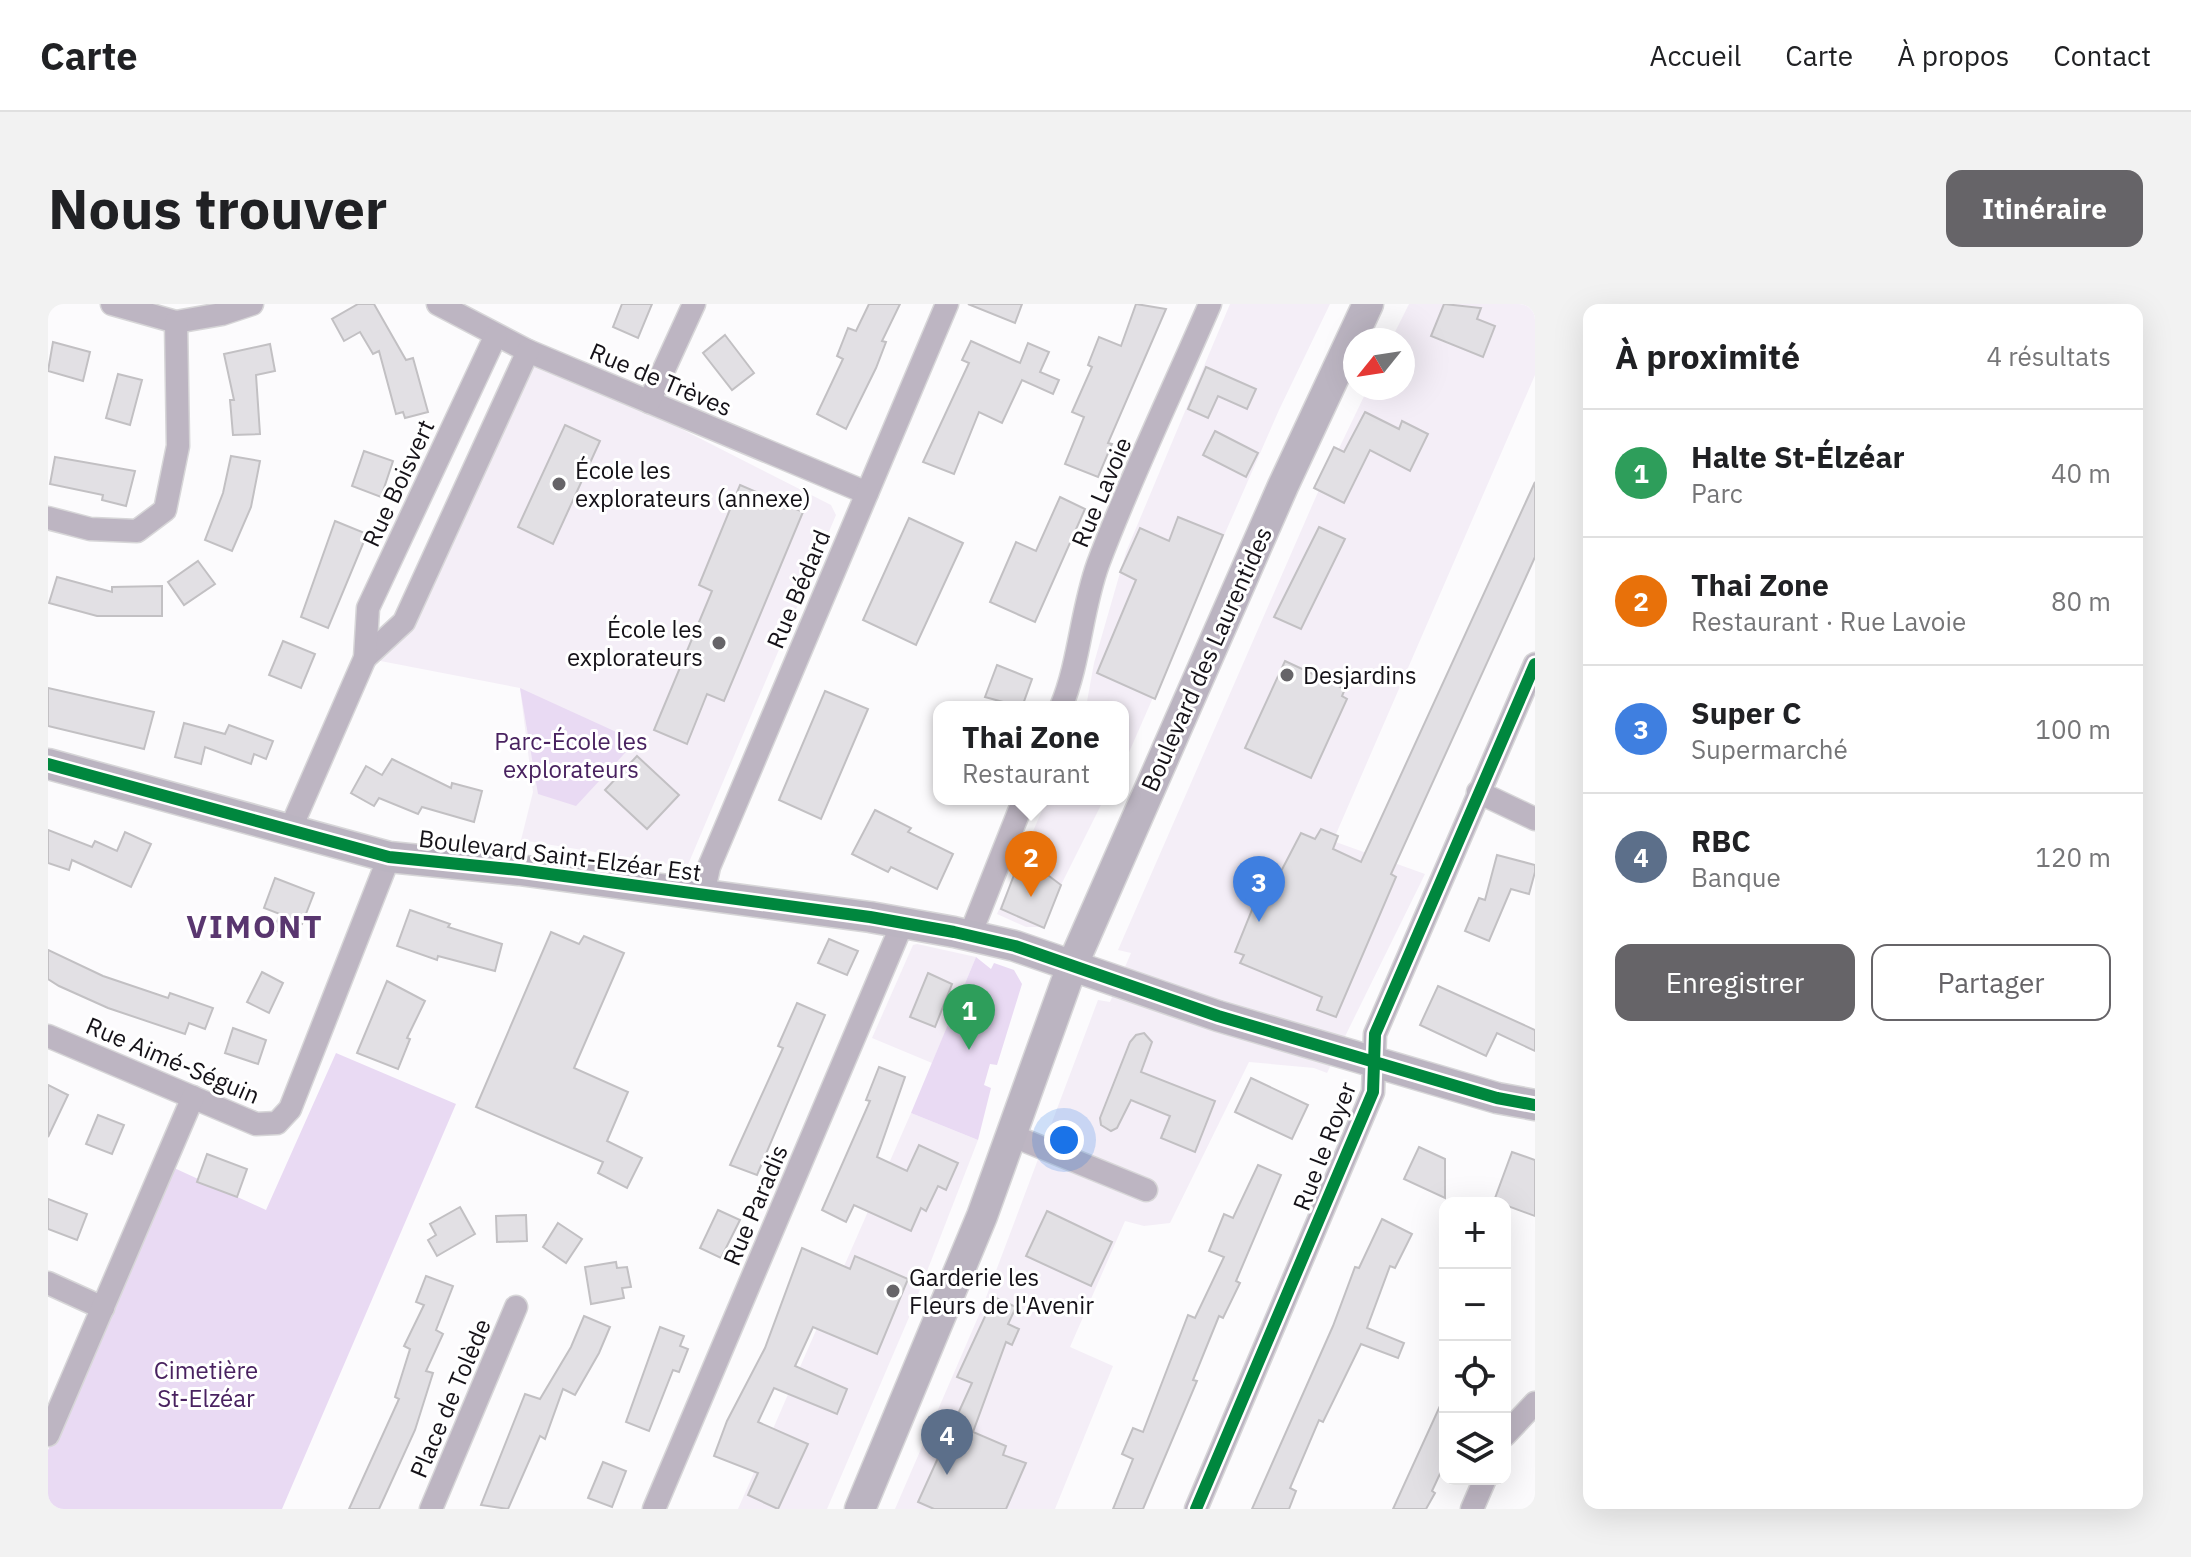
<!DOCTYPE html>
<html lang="fr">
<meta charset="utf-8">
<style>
:root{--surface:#fff;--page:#f2f2f2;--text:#202124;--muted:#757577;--line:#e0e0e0;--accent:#666468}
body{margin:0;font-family:"IBM Plex Sans",sans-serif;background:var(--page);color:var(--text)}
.controls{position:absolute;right:24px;bottom:24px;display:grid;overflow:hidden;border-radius:16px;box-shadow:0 8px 32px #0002}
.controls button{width:72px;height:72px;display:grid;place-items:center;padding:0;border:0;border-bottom:2px solid var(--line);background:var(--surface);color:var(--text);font:40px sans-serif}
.compass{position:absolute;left:1295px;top:24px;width:72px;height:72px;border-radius:50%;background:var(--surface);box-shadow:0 8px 32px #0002;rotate:240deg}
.you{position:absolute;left:1016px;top:836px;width:28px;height:28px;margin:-20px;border:6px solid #fff;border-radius:50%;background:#1a73e8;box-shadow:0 0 0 12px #1a73e833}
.badge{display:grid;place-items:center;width:52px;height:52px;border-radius:50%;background:var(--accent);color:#fff;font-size:26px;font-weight:700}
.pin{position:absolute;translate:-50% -66px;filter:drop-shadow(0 2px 4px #0008)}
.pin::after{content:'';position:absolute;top:42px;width:28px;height:24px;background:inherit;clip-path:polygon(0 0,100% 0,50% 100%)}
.popup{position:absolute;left:885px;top:397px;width:196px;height:104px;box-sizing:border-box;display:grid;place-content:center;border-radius:16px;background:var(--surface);filter:drop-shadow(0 2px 6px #0005);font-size:26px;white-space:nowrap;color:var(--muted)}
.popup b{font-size:30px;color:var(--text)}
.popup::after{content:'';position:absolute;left:50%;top:100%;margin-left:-16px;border:16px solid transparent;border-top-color:var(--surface)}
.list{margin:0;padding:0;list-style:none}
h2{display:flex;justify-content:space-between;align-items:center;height:104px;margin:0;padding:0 32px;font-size:34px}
h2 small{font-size:26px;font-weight:400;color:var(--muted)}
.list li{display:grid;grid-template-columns:52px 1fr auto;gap:24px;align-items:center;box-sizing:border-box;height:128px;padding:0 32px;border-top:2px solid var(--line)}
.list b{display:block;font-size:30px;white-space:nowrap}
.list p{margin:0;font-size:26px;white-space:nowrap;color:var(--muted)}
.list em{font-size:26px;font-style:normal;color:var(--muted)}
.actions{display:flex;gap:16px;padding:24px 32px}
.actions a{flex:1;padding:18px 0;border:2px solid var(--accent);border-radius:16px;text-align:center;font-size:28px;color:var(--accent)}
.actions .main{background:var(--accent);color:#fff}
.icon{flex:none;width:44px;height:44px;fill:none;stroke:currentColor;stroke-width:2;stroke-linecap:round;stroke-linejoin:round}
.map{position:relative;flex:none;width:1487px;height:1205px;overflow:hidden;border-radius:16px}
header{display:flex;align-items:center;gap:48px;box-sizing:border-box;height:112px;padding:0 40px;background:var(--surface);border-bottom:2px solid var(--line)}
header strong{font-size:38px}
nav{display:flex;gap:44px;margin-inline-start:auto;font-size:28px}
.intro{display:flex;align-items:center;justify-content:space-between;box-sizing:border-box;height:192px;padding:0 48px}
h1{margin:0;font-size:56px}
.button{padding:20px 36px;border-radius:16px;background:var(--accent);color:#fff;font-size:28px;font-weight:700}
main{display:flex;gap:48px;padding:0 48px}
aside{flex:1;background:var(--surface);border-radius:16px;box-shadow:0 8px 32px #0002}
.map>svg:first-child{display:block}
.built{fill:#f4eef7}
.green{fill:#e9daf3}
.building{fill:#e2e0e4;stroke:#c2c0c3;stroke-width:2}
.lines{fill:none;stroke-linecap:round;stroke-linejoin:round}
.street-casing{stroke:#d7d6d8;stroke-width:25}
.secondary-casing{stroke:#d7d6d8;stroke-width:33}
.street{stroke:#bdb5c2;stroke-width:22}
.secondary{stroke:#bbb4c1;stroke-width:30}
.cycleway-casing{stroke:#fff;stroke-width:17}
.cycleway{stroke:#00873e;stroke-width:12}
.poi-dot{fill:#666468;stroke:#fff;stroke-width:3}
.labels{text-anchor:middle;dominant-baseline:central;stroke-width:6;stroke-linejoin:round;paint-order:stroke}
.street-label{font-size:24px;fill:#151218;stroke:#fff}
.poi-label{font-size:24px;fill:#151218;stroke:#fff;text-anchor:start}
.park-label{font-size:24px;fill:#492260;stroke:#fff}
.district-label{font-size:32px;font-weight:bold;letter-spacing:2px;fill:#59366f;stroke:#fff}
</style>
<header>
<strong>Carte</strong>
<nav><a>Accueil</a><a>Carte</a><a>À propos</a><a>Contact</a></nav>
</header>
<div class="intro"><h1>Nous trouver</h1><a class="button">Itinéraire</a></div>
<main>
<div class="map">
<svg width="1487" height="1205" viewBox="0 0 1487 1205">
<rect width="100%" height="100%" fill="#fcfbfd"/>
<!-- built -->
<g class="built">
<polygon points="1182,0 1282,0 1231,106 1075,462 1075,403 1038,403 1046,359 1078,248"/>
<polygon points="1361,0 1487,0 1487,71 1285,537 1377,570 1279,769 1266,764 1201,758 1122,919 1096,922 1077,917 1022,1043 1065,1062 1007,1205 847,1205 934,1004 1050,696 1062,698 1083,649 1070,646 1270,188 1320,84 1355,84 1355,36 1343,36"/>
<polygon points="480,47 783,201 788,211 639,563 473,536 485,488 472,384 317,354 356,317"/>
<polygon points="999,495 1056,495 992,623 978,623 949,610"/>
<polygon points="869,640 928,653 884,759 824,734 865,641"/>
<polygon points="863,809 930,836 862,1011 779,1205 690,1205"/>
</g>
<!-- green -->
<g class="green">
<polygon points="472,384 588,437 528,502 490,490"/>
<polygon points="928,653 943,665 946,659 966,666 974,680 949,761 942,760 936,781 943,784 930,836 863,809"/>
<polygon points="288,749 408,800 234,1205 0,1205 0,1146 124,863 218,906"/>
</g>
<!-- building -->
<g class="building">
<polygon points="310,0 326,0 358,56 365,54 380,108 357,114 355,108 348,110 331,47 325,50 312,28 296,37 284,15"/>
<polygon points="574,0 604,0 590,34 565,23"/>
<polygon points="821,0 852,0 834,37 838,38 828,64 798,125 769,110 795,55 789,52 800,24 808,27"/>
<polygon points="920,0 974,0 967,19"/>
<polygon points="1088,0 1118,5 1060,139 1064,140 1050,173 1017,160 1036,113 1024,108 1044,63 1040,61 1051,33 1073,42"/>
<polygon points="1396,0 1433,4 1429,15 1447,22 1435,53 1383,32"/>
<polygon points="677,31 706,69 684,86 655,49"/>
<polygon points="923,37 972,59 980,39 1001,48 992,68 1011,76 1005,90 974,76 954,119 931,108 906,170 875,158 921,59 914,56"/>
<polygon points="5,38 42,48 35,77 0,67"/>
<polygon points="222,40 227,67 208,71 212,130 185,131 182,96 186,96 176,50"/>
<polygon points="1158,63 1208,85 1199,105 1170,92 1160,114 1140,105"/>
<polygon points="70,70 94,76 82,121 58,114"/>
<polygon points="1317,108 1351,125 1354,117 1380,130 1362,167 1322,146 1296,199 1266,184 1286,143 1296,148"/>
<polygon points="517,121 552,137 505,240 470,223"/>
<polygon points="1167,127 1210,149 1198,173 1155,151"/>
<polygon points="316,147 345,157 333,193 304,182"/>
<polygon points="183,152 212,157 203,203 184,247 157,236 175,189"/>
<polygon points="7,153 87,167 78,202 54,196 55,191 2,180"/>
<polygon points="1487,178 1487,253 1343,570 1348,573 1288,713 1269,706 1274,693 1192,659 1196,651 1187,648 1208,596 1216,600 1253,529 1267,535 1273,525 1290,532 1285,545 1313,558"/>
<polygon points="692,181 755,208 676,397 659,390 639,440 606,426 664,287 651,281"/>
<polygon points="1012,193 1037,205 987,318 942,298 968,238 988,247"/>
<polygon points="1130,213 1175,231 1107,395 1049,369 1088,276 1072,268 1092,224 1121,237"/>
<polygon points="861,214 915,239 868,341 815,316"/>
<polygon points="287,217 319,230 280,324 253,313"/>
<polygon points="1271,223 1297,235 1253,325 1226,313"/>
<polygon points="150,257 167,280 136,301 120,278"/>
<polygon points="9,273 64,288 64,283 114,282 114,312 49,312 1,299"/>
<polygon points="235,337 267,350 253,384 221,371"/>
<polygon points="1237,357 1297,385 1294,392 1299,395 1263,474 1197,444"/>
<polygon points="949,361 984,375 974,403 937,393"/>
<polygon points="0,384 106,408 96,445 0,422"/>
<polygon points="777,387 820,405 773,515 731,496"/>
<polygon points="136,419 177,430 181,421 225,437 218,455 206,450 203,460 157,443 153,460 127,453"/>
<polygon points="589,452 631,491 599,525 557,486"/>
<polygon points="344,455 403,484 404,479 434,487 426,518 374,503 370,510 331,494 326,502 303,489 318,462 334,471"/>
<polygon points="827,506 863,524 860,528 905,550 889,585 843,563 840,568 804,550"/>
<polygon points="0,526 44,543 47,537 69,547 77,528 103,540 83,583 24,556 21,566 0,559"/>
<polygon points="1449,551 1487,561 1487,568 1481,590 1463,585 1441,637 1417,627 1431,594 1437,596"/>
<polygon points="977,564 988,570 993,566 1013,581 996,624 953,605 966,571 973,574"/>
<polygon points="227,574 266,589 254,620 246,617 241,631 226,626 232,610 216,604"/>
<polygon points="362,606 402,620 400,623 454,640 447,667 390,652 389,656 349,642"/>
<polygon points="503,628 531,640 536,632 576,649 526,764 580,788 559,837 594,854 579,884 550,869 555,858 428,803"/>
<polygon points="781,635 810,647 799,671 770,659"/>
<polygon points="0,646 55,672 120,694 122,689 165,704 157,725 141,719 137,730 60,704 11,682 0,675"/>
<polygon points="214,668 235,679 221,709 199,698"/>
<polygon points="880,669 904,680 887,723 862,713"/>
<polygon points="339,677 377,697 359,734 362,735 350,765 309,749"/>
<polygon points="1390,682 1487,726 1487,747 1449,729 1438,752 1372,721"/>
<polygon points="749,699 777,711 709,871 682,861 735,744 730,742"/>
<polygon points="185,724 218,736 210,760 177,749"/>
<polygon points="1096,729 1104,738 1093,768 1167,797 1147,848 1113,834 1122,812 1083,796 1069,824 1063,827 1053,821 1052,814 1082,738 1088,731"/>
<polygon points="831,763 857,773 829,853 859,867 871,841 910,859 898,886 890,882 878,907 873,904 863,927 806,901 798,918 774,906 822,797 818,796"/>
<polygon points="1203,774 1260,801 1244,835 1187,808"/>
<polygon points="0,781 20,791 0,833"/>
<polygon points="50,811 76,821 64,850 38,840"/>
<polygon points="1371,843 1397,855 1397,894 1356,875"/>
<polygon points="1464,848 1487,856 1487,912 1446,897"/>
<polygon points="159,850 199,865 189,893 149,878"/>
<polygon points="1210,861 1233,871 1188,977 1192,979 1175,1014 1171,1012 1145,1076 1149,1077 1095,1205 1065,1205 1085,1155 1074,1150 1085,1124 1095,1128 1140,1011 1147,1014 1176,953 1161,947 1176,910 1185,914"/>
<polygon points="0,895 39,910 29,936 0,925"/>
<polygon points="412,903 427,930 389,952 380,936 388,931 382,920"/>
<polygon points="670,906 692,916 673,954 652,944"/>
<polygon points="999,907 1064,938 1043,982 978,952"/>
<polygon points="478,911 479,937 449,938 448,912"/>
<polygon points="1334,915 1364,930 1347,964 1342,962 1319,1024 1356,1039 1350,1054 1313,1040 1275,1118 1271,1116 1242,1184 1248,1187 1241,1205 1204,1205 1285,1022 1307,963 1311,964"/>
<polygon points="510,919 534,935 518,959 495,943"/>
<polygon points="754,944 802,965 807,952 860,975 829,1050 765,1023 747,1062 799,1085 789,1110 726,1084 710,1118 760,1140 730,1205 700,1191 710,1169 666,1152 679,1117 717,1044"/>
<polygon points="568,958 569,964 579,963 583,983 574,984 576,994 543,1000 537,963"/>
<polygon points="378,972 405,982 388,1026 395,1030 378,1067 385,1069 367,1126 331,1205 301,1205 351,1095 347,1093 362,1045 356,1042 376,1001 368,998"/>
<polygon points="946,993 968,1003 960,1020 971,1025 964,1041 958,1038 925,1128 958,1142 955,1151 978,1159 958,1205 886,1205 870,1198 924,1079 909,1073"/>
<polygon points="536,1012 562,1023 551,1049 527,1091 515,1085 497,1135 492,1132 460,1205 433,1201 477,1090 492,1095 523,1043"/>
<polygon points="612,1023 636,1032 632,1042 640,1045 631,1068 625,1066 601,1127 578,1118"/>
<polygon points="1397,1091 1397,1159 1384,1187 1387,1189 1378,1205 1345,1205"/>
<polygon points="555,1158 578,1167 564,1203 540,1194"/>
</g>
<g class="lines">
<defs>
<g id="street">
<polyline points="64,0 128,18 174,10 204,0"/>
<polyline points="390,0 480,47 819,189"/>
<polyline points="601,98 646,0"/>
<polyline points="0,214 42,225 89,227 117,206 130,142 128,18"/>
<polyline points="317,354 356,318 480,47"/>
<path d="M 1013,403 C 1032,357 1033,307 1050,260 C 1083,172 1125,86 1162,0"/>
<polyline points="1430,488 1487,515"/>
<polyline points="242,526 317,354 320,304 448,31"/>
<polyline points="655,591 661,563 899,0"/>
<polyline points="922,631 976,495"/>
<polyline points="0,732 208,820 229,819 242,805 341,553"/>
<polyline points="963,831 1098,886"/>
<polyline points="0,979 55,1004"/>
<polyline points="0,1131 145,793"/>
<polyline points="1457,1131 1487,1099"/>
<polyline points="383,1205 468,1003"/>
<polyline points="606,1205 855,618"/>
<polyline points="1148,1205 1325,788 1327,730 1487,360"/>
<polyline points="1424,1205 1437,1175"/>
</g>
<g id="secondary">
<polyline points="0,460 341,553 471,566 822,613 906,628 967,642 1170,712 1449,794 1487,801"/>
<polyline points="812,1205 934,912 1024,662 1235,182 1320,0"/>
</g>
</defs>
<!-- street casing -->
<use href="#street" class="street-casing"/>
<!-- secondary casing -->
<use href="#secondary" class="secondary-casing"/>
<!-- street -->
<use href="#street" class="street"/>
<!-- secondary -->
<use href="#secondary" class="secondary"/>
<defs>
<g id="cycleway">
<polyline points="0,460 341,553 471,566 822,613 906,628 967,642 1170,712 1449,794 1487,801"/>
<polyline points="1148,1205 1325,788 1327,730 1487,360"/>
</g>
</defs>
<!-- cycleway casing -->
<use href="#cycleway" class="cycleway-casing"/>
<!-- cycleway -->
<use href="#cycleway" class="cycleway"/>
</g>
<!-- markers -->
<g class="poi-dot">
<circle cx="511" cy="180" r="8"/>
<circle cx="671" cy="339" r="8"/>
<circle cx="1239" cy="371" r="8"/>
<circle cx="845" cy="987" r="8"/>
</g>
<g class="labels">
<!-- street labels -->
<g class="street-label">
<text transform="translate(613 75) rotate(23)">Rue de Trèves</text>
<text transform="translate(350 179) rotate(-65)">Rue Boisvert</text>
<text transform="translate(1053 188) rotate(-67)">Rue Lavoie</text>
<text transform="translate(750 285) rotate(-67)">Rue Bédard</text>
<text transform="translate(1158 355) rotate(-66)">Boulevard des Laurentides</text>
<text transform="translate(512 551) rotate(7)">Boulevard Saint-Elzéar Est</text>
<text transform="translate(125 756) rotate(23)">Rue Aimé-Séguin</text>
<text transform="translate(1276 842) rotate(-69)">Rue le Royer</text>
<text transform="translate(707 901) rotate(-67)">Rue Paradis</text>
<text transform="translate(402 1094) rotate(-67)">Place de Tolède</text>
</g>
<!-- poi labels -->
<g class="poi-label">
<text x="527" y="166">École les<tspan x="527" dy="28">explorateurs (annexe)</tspan></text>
<text x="655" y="325" text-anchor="end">École les<tspan x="655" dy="28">explorateurs</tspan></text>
<text x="1255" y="371">Desjardins</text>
<text x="861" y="973">Garderie les<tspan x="861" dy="28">Fleurs de l'Avenir</tspan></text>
</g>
<!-- park labels -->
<g class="park-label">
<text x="523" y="437">Parc-École les<tspan x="523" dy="28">explorateurs</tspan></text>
<text x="158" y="1066">Cimetière<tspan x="158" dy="28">St-Elzéar</tspan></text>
</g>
<!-- district labels -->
<g class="district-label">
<text x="207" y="622">VIMONT</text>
</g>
</g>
</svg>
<div class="controls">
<button>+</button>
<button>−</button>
<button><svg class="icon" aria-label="locate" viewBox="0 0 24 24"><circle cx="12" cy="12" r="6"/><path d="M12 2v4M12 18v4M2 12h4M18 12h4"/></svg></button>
<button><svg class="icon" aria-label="layers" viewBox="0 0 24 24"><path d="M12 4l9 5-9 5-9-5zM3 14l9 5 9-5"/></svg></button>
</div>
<svg class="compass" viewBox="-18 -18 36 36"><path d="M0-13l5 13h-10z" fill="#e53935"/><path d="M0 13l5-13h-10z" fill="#757577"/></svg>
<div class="you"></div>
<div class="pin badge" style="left:921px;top:746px;background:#2e9e5b">1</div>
<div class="pin badge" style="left:983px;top:593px;background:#e8710a">2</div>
<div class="popup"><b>Thai Zone</b>Restaurant</div>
<div class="pin badge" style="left:1211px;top:618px;background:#3f7fe0">3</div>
<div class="pin badge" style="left:899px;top:1171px;background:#5c6f8a">4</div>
</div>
<aside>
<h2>À proximité<small>4 résultats</small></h2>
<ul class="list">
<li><span class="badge" style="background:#2e9e5b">1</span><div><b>Halte St-Élzéar</b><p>Parc</p></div><em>40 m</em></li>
<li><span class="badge" style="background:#e8710a">2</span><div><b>Thai Zone</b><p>Restaurant · Rue Lavoie</p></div><em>80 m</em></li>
<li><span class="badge" style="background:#3f7fe0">3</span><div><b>Super C</b><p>Supermarché</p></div><em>100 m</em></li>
<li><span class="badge" style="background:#5c6f8a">4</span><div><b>RBC</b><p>Banque</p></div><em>120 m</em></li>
</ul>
<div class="actions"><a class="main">Enregistrer</a><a>Partager</a></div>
</aside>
</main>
